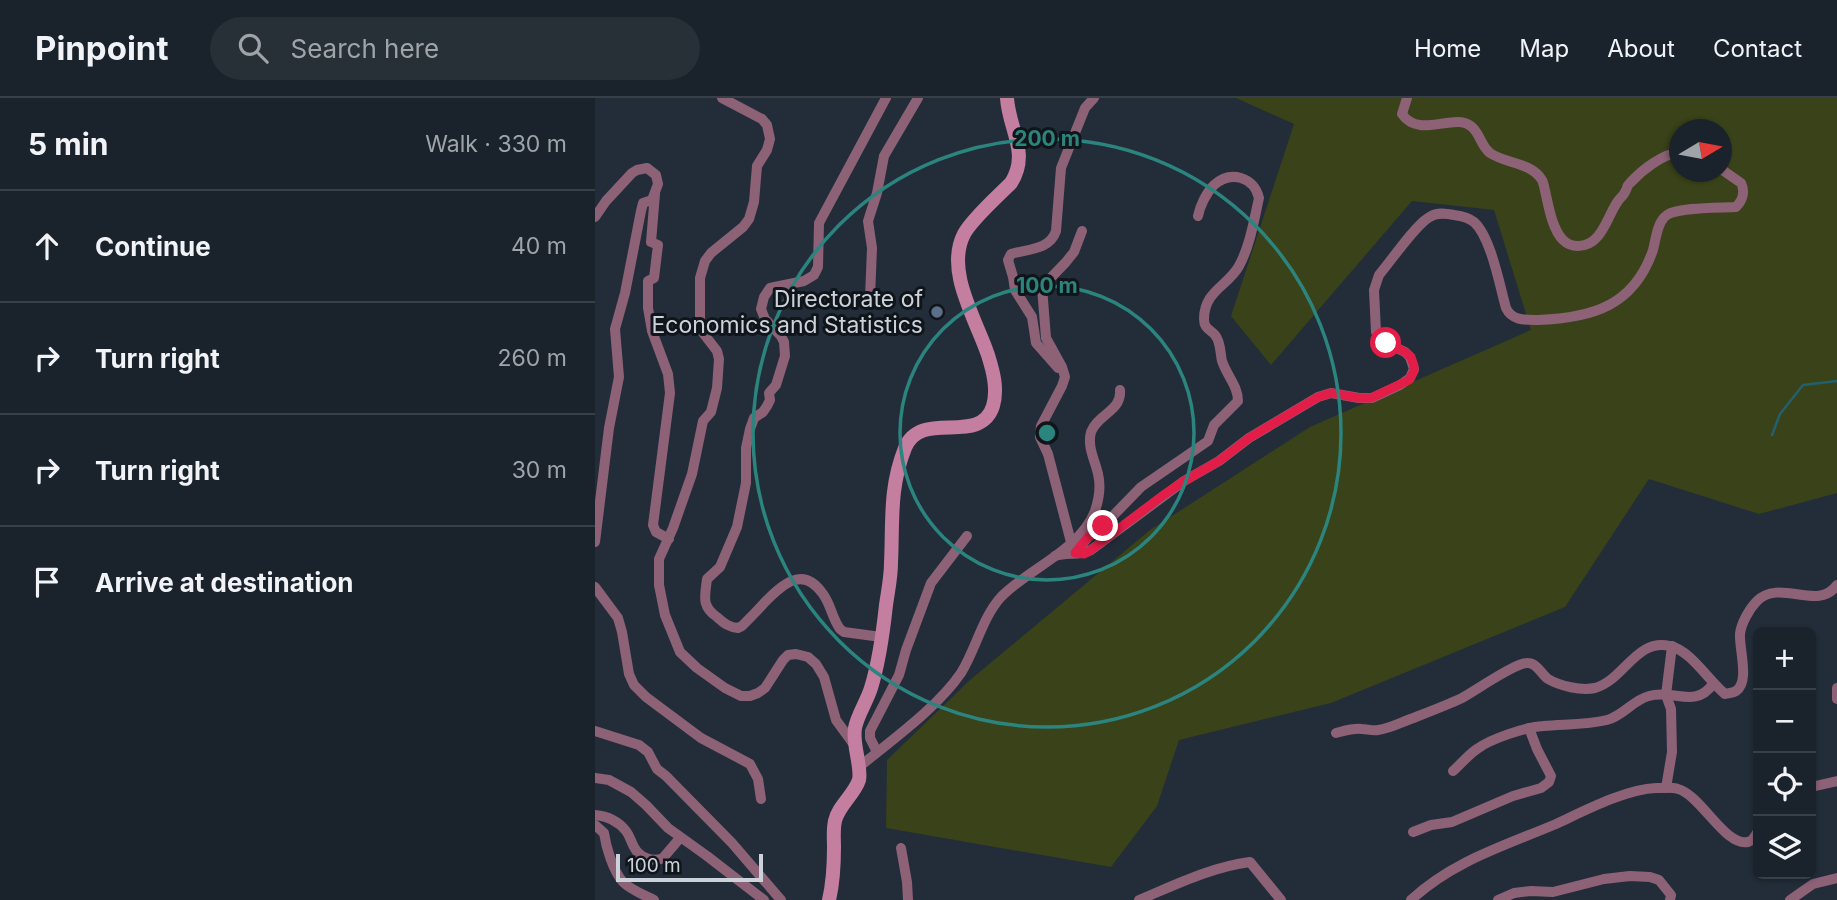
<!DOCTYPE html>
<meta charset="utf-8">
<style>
:root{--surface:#1a222b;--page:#272f37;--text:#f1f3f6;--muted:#9fa4a9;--line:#383f47}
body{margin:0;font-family:Inter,sans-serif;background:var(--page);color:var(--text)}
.controls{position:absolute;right:21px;bottom:21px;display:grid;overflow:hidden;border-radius:10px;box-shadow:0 2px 5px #0004}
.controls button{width:63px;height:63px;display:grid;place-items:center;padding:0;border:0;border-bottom:2px solid var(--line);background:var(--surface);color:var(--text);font:35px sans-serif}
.compass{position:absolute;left:1074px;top:21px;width:63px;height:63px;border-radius:50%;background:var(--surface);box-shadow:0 2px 5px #0004;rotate:80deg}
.scale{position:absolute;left:21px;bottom:18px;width:147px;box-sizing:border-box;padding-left:7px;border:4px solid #cbd2da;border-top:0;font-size:19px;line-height:24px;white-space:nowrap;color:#cbd2da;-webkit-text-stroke:5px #10151a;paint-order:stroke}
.stop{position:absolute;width:21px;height:21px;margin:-16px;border:5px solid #e11d48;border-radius:50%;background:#fff}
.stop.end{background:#e11d48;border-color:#fff;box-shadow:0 2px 7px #0008}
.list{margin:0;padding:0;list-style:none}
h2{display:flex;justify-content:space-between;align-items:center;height:91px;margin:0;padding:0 28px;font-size:30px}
h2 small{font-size:23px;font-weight:400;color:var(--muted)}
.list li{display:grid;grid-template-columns:46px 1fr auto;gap:21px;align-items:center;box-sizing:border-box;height:112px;padding:0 28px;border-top:2px solid var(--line)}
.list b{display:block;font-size:26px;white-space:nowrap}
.list em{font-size:23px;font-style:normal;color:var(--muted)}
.icon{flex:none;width:38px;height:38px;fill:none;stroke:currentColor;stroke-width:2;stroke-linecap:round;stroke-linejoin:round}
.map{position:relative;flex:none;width:1242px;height:802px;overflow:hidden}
header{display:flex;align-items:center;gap:42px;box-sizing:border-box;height:98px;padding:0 35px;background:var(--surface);border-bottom:2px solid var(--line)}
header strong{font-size:33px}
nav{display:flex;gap:38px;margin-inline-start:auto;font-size:24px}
.search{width:490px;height:63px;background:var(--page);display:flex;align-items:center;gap:18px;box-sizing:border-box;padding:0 24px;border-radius:38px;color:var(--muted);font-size:26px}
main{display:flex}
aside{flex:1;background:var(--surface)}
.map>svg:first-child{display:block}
.green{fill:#394219;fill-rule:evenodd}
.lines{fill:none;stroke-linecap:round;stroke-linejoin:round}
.stream{stroke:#23606d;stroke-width:2.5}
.street{stroke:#8d6176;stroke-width:10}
.secondary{stroke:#c37ea0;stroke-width:14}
.route{stroke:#e11d48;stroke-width:9}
.ring{fill:none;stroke:#2b847e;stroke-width:3.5}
.service-dot{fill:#5c6f8a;stroke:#10151a;stroke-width:2.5}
.labels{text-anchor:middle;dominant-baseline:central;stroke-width:6;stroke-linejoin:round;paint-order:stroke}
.poi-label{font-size:23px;fill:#cbd2da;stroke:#10151a;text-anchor:end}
.centre{fill:#2b847e;stroke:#10151a;stroke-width:3.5}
.ring-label{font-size:21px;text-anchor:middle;font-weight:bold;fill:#2b847e;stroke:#10151a;stroke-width:6;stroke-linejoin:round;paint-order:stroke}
</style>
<header>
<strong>Pinpoint</strong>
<div class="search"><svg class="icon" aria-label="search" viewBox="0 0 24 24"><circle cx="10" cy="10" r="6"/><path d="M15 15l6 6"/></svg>Search here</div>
<nav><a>Home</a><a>Map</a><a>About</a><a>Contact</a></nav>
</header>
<main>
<aside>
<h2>5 min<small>Walk · 330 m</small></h2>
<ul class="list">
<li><svg class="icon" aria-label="ahead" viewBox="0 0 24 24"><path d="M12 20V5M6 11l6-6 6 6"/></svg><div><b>Continue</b></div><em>40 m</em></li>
<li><svg class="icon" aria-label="right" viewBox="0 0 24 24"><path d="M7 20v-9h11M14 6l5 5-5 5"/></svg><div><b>Turn right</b></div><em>260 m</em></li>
<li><svg class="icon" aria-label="right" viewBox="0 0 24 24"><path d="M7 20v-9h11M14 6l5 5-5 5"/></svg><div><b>Turn right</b></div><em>30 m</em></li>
<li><svg class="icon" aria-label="arrive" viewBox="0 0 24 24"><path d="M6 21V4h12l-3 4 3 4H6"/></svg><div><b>Arrive at destination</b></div></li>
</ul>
</aside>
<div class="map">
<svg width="1242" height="802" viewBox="0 0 1242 802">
<rect width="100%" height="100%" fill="#222d39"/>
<!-- green -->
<path class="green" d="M 641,0 L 1242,0 L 1242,395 L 1164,416 L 1054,381 L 970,509 L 736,605 L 584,642 L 562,708 L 516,769 L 291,730 L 292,662 L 375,582 L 555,432 L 715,329 L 936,232 L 899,112 L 817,103 L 676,267 L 636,218 L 699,26 ZM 1084,32 L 1126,32 L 1126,74 L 1084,74 Z"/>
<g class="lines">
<!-- stream -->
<polyline class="stream" points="1177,337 1185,316 1208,287 1242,283"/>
<!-- street -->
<g class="street">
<polyline points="127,0 167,21 172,27 175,41 172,52 162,68 159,104 154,121 148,129 116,155 110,163 105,180 105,231 122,253 124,261 122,290 116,314 108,323 97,376 78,430 64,461 64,487 70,517 85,554 102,570 130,590 146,598 155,598 163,595 170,590 188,562 193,557 201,556 213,559 221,566 229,579 241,622 260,648"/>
<path d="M 812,0 L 807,16 C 825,42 860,13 877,29 C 885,36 886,48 895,55 C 911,66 936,64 947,82 C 949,86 950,93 951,97 C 954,111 958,132 968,142 C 972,146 977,148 983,148 C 1007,148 1012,118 1023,103 C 1025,100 1029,97 1030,94 C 1035,86 1029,92 1035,85 C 1046,73 1068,55 1084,55"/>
<polyline points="60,96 56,144 63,147 59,180 53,183 53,210 57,233 73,276 75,295 58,427 61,434 74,441"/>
<polyline points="0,119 11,103 37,75 42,72 52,70 61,77 63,86 57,102 48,105 46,113 30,195 20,231 24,279 14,330 0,444"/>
<polyline points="275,199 277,150 273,123 282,95 289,58 323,0"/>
<path d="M 463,270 L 441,245 L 437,219 L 420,192 L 418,179 L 413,162 L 416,156 C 432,151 455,152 461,133 L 466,70 L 490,10 L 499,0"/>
<polyline points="476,444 453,356 445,339 446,328 467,288 470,279 467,269 451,240 447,189 471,164 479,154 487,133"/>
<path d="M 480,455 L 493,439 L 512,424 L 546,389 L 613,343 L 619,327 L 643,303 C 643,288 632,278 627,263 C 625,255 626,244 620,237 C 615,231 609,231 609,221 C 609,193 633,188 644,168 C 655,148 659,122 664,100 C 659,79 636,72 619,87 C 611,95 605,108 603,118"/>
<path d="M 460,458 C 472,454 485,458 496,452 L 589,383 L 624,363 L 654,340 L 723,299 L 736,295 L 764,300 L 777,300 L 805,287 L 815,280 L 819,271 L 815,259 L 810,254 L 787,243 L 781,234 L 779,192 L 784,177 C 796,163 819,129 833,120 C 841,114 850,115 859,117 C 866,118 874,120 879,124 C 896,139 905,189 911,210 C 917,223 931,222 943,222 C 997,220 1039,208 1058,152 C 1061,141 1062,124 1072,117 C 1083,109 1126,110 1141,109 C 1148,102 1150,93 1146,85 L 1126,71"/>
<polyline points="0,489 23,520 27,534 34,576 39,587 51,599 106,640 155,666 163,681 166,701"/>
<path d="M 286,539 L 249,534 L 245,531 C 237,520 236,507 228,496 C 208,467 188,486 170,504 C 163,512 155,520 147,528 L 143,530 C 133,529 129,525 122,519 C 106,508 110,498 112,481 L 125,469 L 142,429 L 151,385 L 151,350 L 155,331 L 159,320 L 168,314 L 172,308 L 175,302 L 174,295 L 181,287 L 190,258 L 189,244 L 186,238 L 170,221 L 166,211 L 169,199 L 175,190 L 209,183 L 219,177 L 223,169 L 224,125 L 291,0"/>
<polyline points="1242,590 1242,601"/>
<polyline points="0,633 44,647 53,654 62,671 71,678 137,745 186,802"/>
<path d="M 741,635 C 749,633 758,630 767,631 C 772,631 777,633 783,632 C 793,631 803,626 813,622 C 831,615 850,608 867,600 C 880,593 921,564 933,565 C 942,565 946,576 953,581 C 965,588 986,593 1000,590 C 1029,582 1041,540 1075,548 C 1095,552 1114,583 1130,596 C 1134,595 1138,595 1141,593 C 1155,584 1144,551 1145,536 C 1146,525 1155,510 1162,503 C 1185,480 1223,514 1242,487"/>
<polyline points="282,654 275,640 275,633 304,577 311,552 336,485 372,438"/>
<path d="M 264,669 C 297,642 342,610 366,575 C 381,551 387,520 406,499 C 434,470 484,453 500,413 C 504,401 506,388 503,376 C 500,362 492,349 496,334 C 503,316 527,313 525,292"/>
<path d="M 858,673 C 866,666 873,657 882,651 C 895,641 931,629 948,628 C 969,626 991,627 1012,622 C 1028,618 1038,602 1054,598 C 1079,591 1100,611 1118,586"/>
<polyline points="0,680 14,682 36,694 51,707 73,730 112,758 169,802"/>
<polyline points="1216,689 1242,683"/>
<polyline points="1071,690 1077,654 1076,611 1071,597 1077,548"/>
<path d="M 0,717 C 12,718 23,723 31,733 C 35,738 36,744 39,749 C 44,759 58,765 68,760 L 85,740"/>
<path d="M 0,727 L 9,735 C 11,749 18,773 28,784 C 36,792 49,797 59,802"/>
<polyline points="818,734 836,727 857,724 918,698 946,690 954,684 956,678 942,651 934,630"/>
<polyline points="306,750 312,784 313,802"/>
<path d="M 544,802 C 580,787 616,769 655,764 L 686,802"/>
<path d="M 816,802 C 858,763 909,748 961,726 C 989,713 1031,691 1061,690 C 1068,690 1077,689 1083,691 C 1106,697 1130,749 1153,744 C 1158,743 1161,737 1163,733"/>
<polyline points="903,802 919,795 936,793 958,794 1009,781 1035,778 1055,779 1064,782 1076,797 1075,802"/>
<polyline points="1195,802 1218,786 1242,780"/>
</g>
<!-- secondary -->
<path class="secondary" d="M 234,802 C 238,785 239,767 239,749 C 239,741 238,731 240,723 C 243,708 259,697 264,682 C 267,669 257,646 260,630 C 262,618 272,603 276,590 C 284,564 288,535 291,507 C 293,493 296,479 296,465 C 298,424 294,390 310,350 C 326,310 385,349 398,308 C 403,291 398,273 393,257 C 381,221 350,173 369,136 C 377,121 403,98 416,85 C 435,55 414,32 412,0"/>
</g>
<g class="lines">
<!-- route -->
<polyline class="route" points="508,428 493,439 480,455 489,456 496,452 567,398 589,383 624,363 654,340 723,299 736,295 764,300 776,300 814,282 819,273 819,268 816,259 810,254 791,245"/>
</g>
<!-- distance rings -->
<g class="ring">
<circle cx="452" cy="335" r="147"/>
<circle cx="452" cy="335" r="294"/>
</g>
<!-- markers -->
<circle class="service-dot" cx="342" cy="214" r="7"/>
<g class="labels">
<!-- poi labels -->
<g class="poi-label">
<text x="328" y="201">Directorate of<tspan x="328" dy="26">Economics and Statistics</tspan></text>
</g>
</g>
<circle cx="452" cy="335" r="10" class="centre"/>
<g class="ring-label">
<text x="452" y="48">200 m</text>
<text x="452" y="195">100 m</text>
</g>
</svg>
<div class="controls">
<button>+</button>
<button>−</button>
<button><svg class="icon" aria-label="locate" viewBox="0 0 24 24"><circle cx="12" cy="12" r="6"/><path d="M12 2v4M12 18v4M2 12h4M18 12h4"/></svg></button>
<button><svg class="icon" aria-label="layers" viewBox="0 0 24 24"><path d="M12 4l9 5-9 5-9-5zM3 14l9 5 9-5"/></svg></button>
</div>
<svg class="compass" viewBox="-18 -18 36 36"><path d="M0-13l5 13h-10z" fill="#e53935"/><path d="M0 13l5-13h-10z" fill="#9fa4a9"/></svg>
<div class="scale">100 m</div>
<div class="stop" style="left:791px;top:245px"></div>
<div class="stop end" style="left:508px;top:428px"></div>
</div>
</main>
